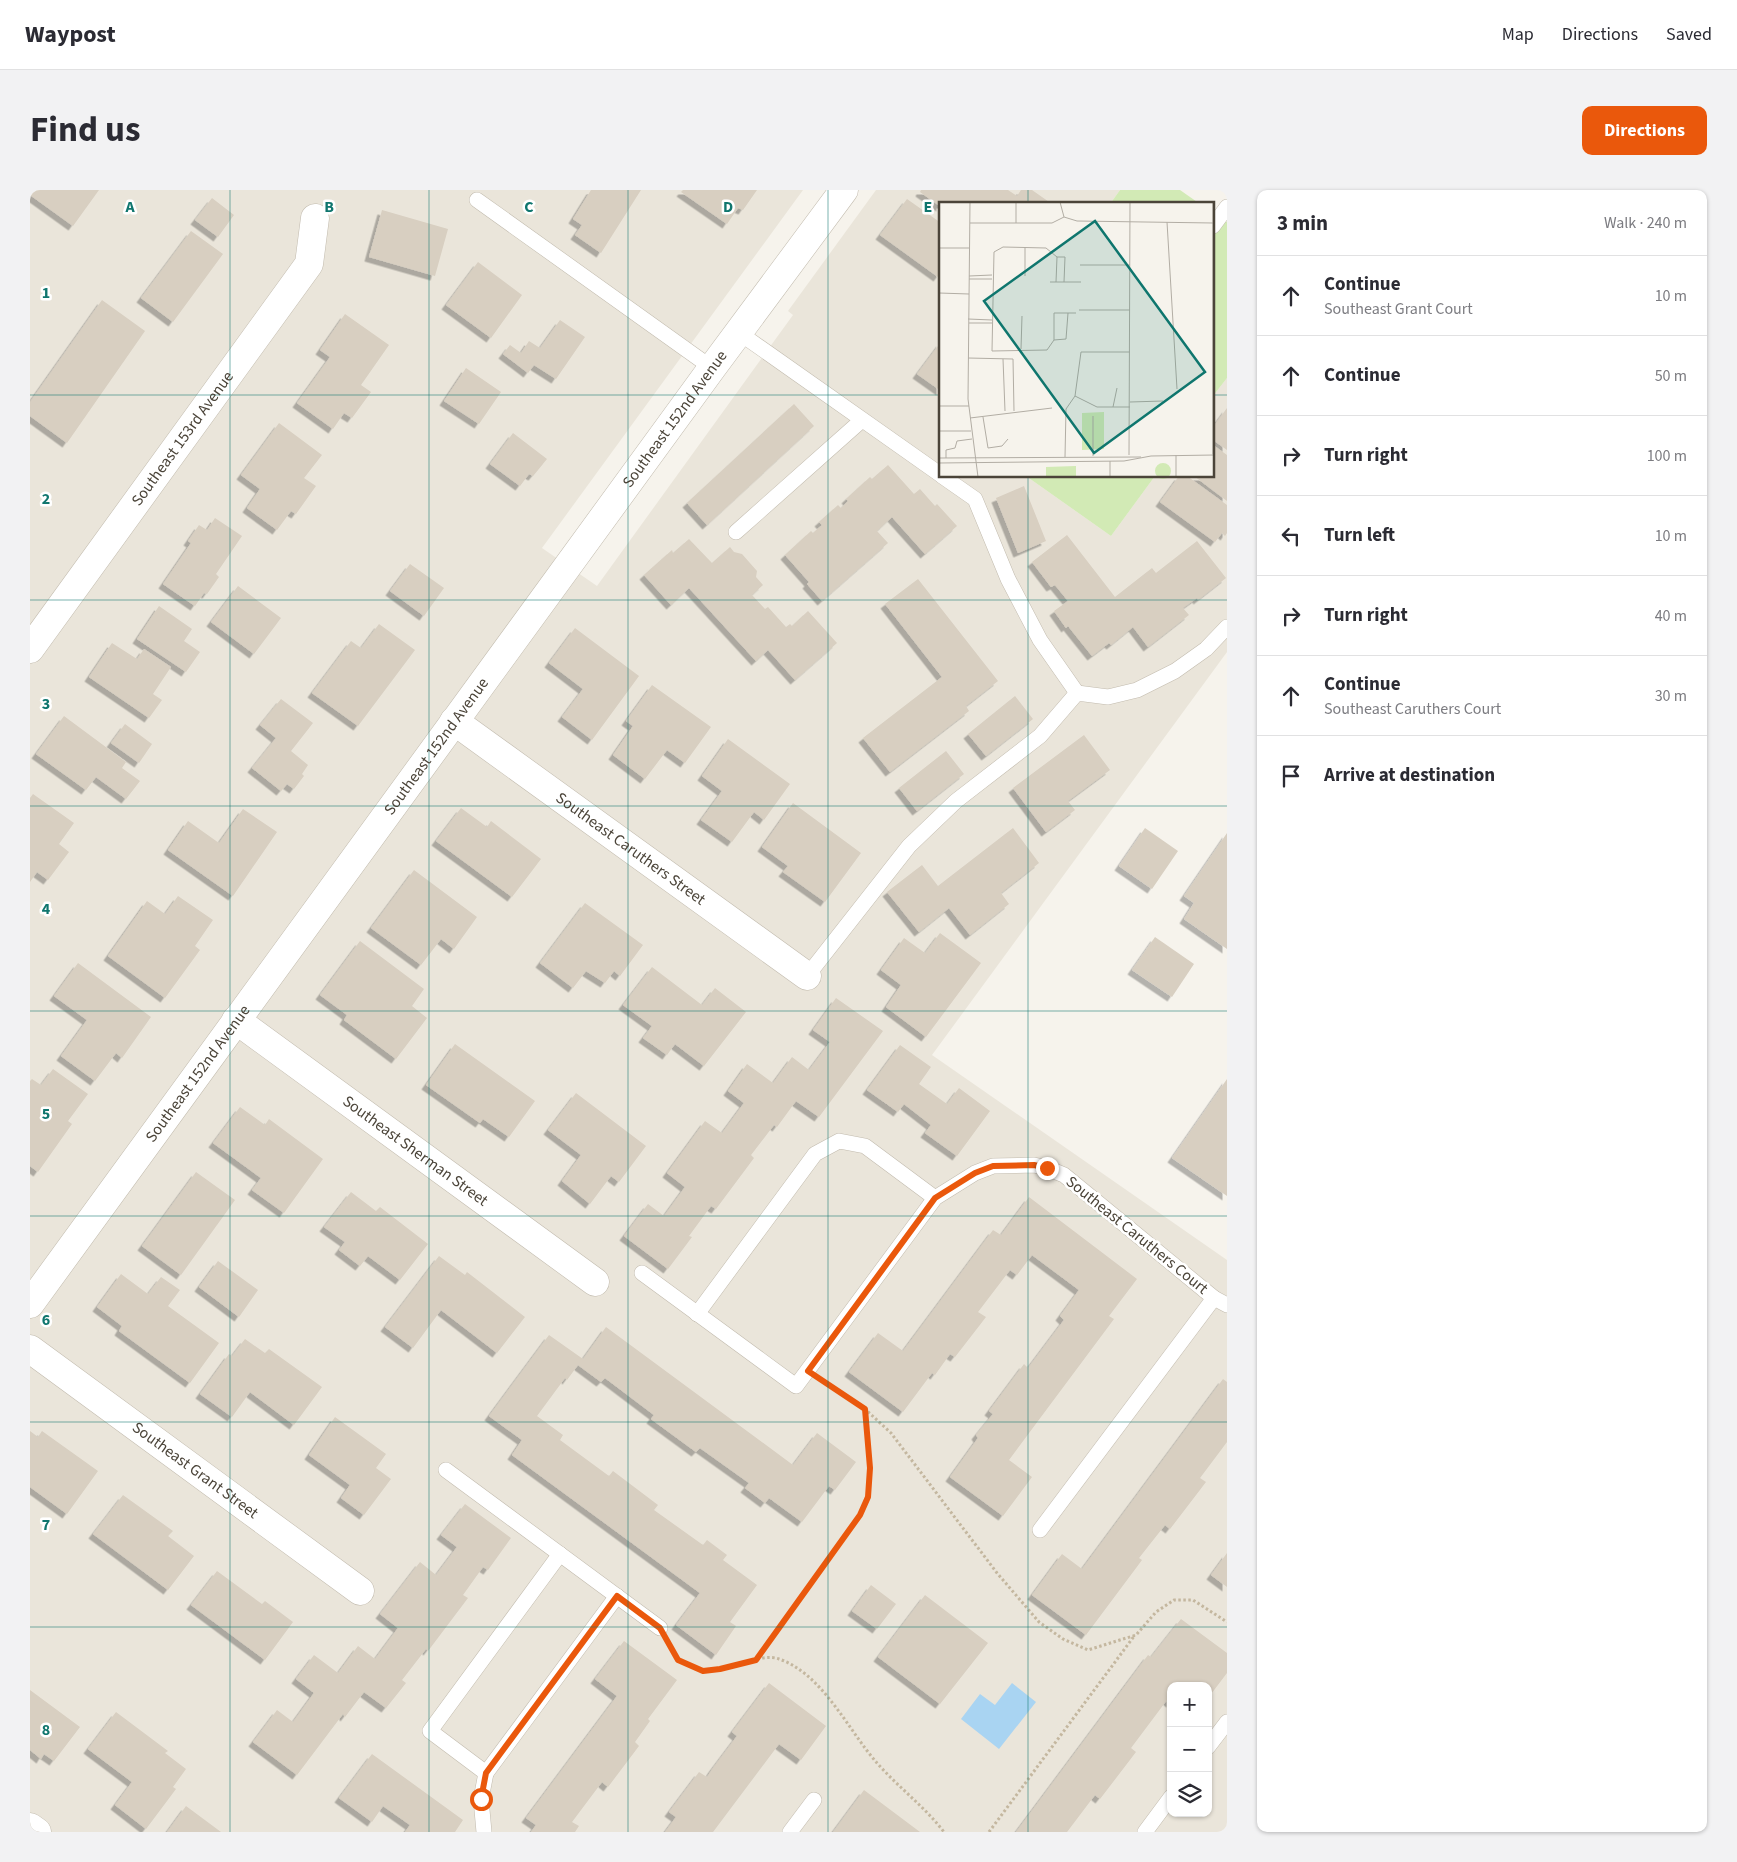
<!DOCTYPE html>
<meta charset="utf-8">
<style>
:root{--surface:#fff;--page:#f2f2f3;--text:#2b2b33;--muted:#7c7c81;--line:#e1e1e2;--accent:#ea580c}
body{margin:0;font-family:"Source Sans 3",sans-serif;background:var(--page);color:var(--text)}
.controls{position:absolute;right:15px;bottom:15px;display:grid;overflow:hidden;border-radius:10px;box-shadow:0 1px 4px #0004}
.controls button{width:45px;height:45px;display:grid;place-items:center;padding:0;border:0;border-bottom:1px solid var(--line);background:var(--surface);color:var(--text);font:25px sans-serif}
.stop{position:absolute;width:15px;height:15px;margin:-11px;border:4px solid #ea580c;border-radius:50%;background:#fff}
.stop.end{background:#ea580c;border-color:#fff;box-shadow:0 1px 5px #0008}
.list{margin:0;padding:0;list-style:none}
h2{display:flex;justify-content:space-between;align-items:center;height:65px;margin:0;padding:0 20px;font-size:21px}
h2 small{font-size:16px;font-weight:400;color:var(--muted)}
.list li{display:grid;grid-template-columns:32px 1fr auto;gap:15px;align-items:center;box-sizing:border-box;height:80px;padding:0 20px;border-top:1px solid var(--line)}
.list b{display:block;font-size:19px;white-space:nowrap}
.list p{margin:0;font-size:16px;white-space:nowrap;color:var(--muted)}
.list em{font-size:16px;font-style:normal;color:var(--muted)}
.icon{flex:none;width:28px;height:28px;fill:none;stroke:currentColor;stroke-width:2;stroke-linecap:round;stroke-linejoin:round}
.map{position:relative;flex:none;width:1197px;height:1642px;overflow:hidden;border-radius:10px}
header{display:flex;align-items:center;gap:30px;box-sizing:border-box;height:70px;padding:0 25px;background:var(--surface);border-bottom:1px solid var(--line)}
header strong{font-size:24px}
nav{display:flex;gap:28px;margin-inline-start:auto;font-size:18px}
.intro{display:flex;align-items:center;justify-content:space-between;box-sizing:border-box;height:120px;padding:0 30px}
h1{margin:0;font-size:35px}
.button{padding:12px 22px;border-radius:10px;background:var(--accent);color:#fff;font-size:18px;font-weight:700}
main{display:flex;gap:30px;padding:0 30px}
aside{flex:1;background:var(--surface);border-radius:10px;box-shadow:0 1px 4px #0004}
.map>svg:first-child{display:block}
.residential{fill:#eae5da;fill-rule:evenodd}
.green{fill:#d2eab5}
.water{fill:#a9d4f2}
.building{fill:#d8cfc1;filter:url(#shadow)}
.lines{fill:none;stroke-linecap:round;stroke-linejoin:round}
.lane-casing{stroke:#c2bbae;stroke-width:16}
.street-casing{stroke:#c2bbae;stroke-width:29}
.path{stroke:#c4b79f;stroke-width:3;stroke-dasharray:2.5 2.5;stroke-linecap:butt}
.lane{stroke:#fff;stroke-width:15}
.street{stroke:#fff;stroke-width:28}
.route{stroke:#ea580c;stroke-width:6}
.grid{fill:none;stroke:#0f766e;stroke-width:1;stroke-opacity:0.55}
.labels{text-anchor:middle;dominant-baseline:central;stroke-width:5;stroke-linejoin:round;paint-order:stroke}
.street-label{font-size:16px;fill:#4b4439;stroke:#fff}
.inset-road{fill:none;stroke:#b2ada4;stroke-width:1}
.view{fill:#0f766e;fill-opacity:0.15;stroke:#0f766e;stroke-width:2.5}
.inset-edge{fill:none;stroke:#4b4439;stroke-width:2.5}
.grid-label{font-size:16px;text-anchor:middle;font-weight:bold;fill:#0f766e;stroke:#fff;stroke-width:5;stroke-linejoin:round;paint-order:stroke}
</style>
<header>
<strong>Waypost</strong>
<nav><a>Map</a><a>Directions</a><a>Saved</a></nav>
</header>
<div class="intro"><h1>Find us</h1><a class="button">Directions</a></div>
<main>
<div class="map">
<svg width="1197" height="1642" viewBox="0 0 1197 1642">
<defs>
<filter id="shadow"><feDropShadow dx="-4.5" dy="4.5" stdDeviation="0" flood-color="#0004"/></filter>
</defs>
<rect width="100%" height="100%" fill="#f6f3ec"/>
<!-- residential -->
<path class="residential" d="M 0,0 L 773,0 L 512,358 L 567,396 L 763,125 L 758,121 L 846,0 L 1090,0 L 1080,14 L 911,14 L 911,286 L 996,286 L 1081,346 L 1125,286 L 1183,286 L 1183,206 L 1197,188 L 1197,462 L 902,865 L 1197,1070 L 1197,1642 L 0,1642 ZM 1141,1496 L 1178,1496 L 1178,1623 L 1141,1623 Z"/>
<!-- green -->
<g class="green">
<polygon points="1090,0 1150,0 1170,14 1080,14"/>
<polygon points="1183,23 1197,32 1197,188 1183,206"/>
<polygon points="996,286 1125,286 1081,346"/>
</g>
<!-- water -->
<polygon class="water" points="982,1493 1006,1512 969,1559 931,1529 950,1504 965,1515"/>
<!-- building -->
<g class="building">
<polygon points="4,0 69,0 43,36 0,5"/>
<polygon points="561,0 611,0 571,63 545,45 552,35 543,29"/>
<polygon points="653,0 727,0 713,20 708,18 697,34 651,2"/>
<polygon points="891,0 978,0 987,6 991,0 1002,0 1022,14 911,14 911,17 890,2"/>
<polygon points="182,8 204,25 188,47 165,30"/>
<polygon points="877,9 911,33 911,83 908,87 850,45"/>
<polygon points="352,20 418,39 405,86 339,67"/>
<polygon points="161,41 193,64 143,132 111,108"/>
<polygon points="448,72 492,105 461,148 416,115"/>
<polygon points="72,110 115,141 37,253 0,226 0,212"/>
<polygon points="315,124 359,155 331,195 341,202 322,228 314,223 303,239 267,213 300,167 290,160"/>
<polygon points="530,130 555,147 526,189 504,175 498,183 473,164 480,155 491,163 499,151 510,158"/>
<polygon points="911,152 911,201 887,184"/>
<polygon points="436,178 471,202 449,234 414,211"/>
<polygon points="764,214 784,236 677,335 657,313"/>
<polygon points="1197,218 1197,260 1183,250 1183,237"/>
<polygon points="249,233 292,265 274,288 286,296 266,324 261,321 247,340 217,318 230,299 211,285"/>
<polygon points="483,243 517,269 503,286 499,284 490,296 460,274"/>
<polygon points="1183,255 1197,265 1197,311 1164,286 1183,286"/>
<polygon points="858,275 884,304 890,299 905,316 907,314 927,336 895,364 862,327 847,341 858,353 792,411 777,394 779,392 755,365 781,341 783,343 792,335 789,332 808,315 811,318 818,311 816,309 840,287 842,289"/>
<polygon points="1149,286 1157,286 1197,315 1197,343 1195,346 1192,343 1185,352 1130,312"/>
<polygon points="994,296 1016,351 988,363 966,308"/>
<polygon points="185,328 212,346 186,384 189,387 177,404 174,403 165,416 133,394 161,353 158,351 169,335 177,340"/>
<polygon points="1037,345 1085,407 1122,378 1126,383 1167,351 1196,388 1168,410 1167,408 1153,418 1159,425 1118,457 1103,437 1081,455 1079,453 1062,466 1038,436 1036,438 1024,421 1038,411 1025,395 1021,397 1002,372"/>
<polygon points="659,349 682,373 700,357 704,362 712,364 727,381 726,387 733,395 722,405 735,419 738,417 756,437 760,434 762,436 778,421 807,453 765,490 738,460 726,471 659,398 641,415 614,385 642,360 643,363"/>
<polygon points="380,374 414,398 394,426 360,401"/>
<polygon points="888,389 968,491 936,516 939,521 860,582 833,548 912,487 855,414"/>
<polygon points="208,396 251,428 224,464 181,432"/>
<polygon points="129,416 162,439 154,451 170,462 156,482 107,449"/>
<polygon points="349,434 385,460 328,536 282,503 321,451 331,458"/>
<polygon points="545,438 609,486 562,550 532,527 553,499 519,473"/>
<polygon points="82,453 107,469 114,459 141,477 123,504 132,510 119,528 59,487"/>
<polygon points="622,495 681,537 655,573 637,560 615,589 583,565 603,536 596,531"/>
<polygon points="985,506 1003,529 956,566 938,544"/>
<polygon points="251,509 283,533 261,561 278,575 272,584 274,586 264,599 257,594 251,601 222,578 246,548 230,535"/>
<polygon points="34,526 96,572 92,578 110,591 96,609 66,587 56,600 6,564"/>
<polygon points="95,534 122,554 109,573 81,553"/>
<polygon points="1054,545 1080,580 1038,611 1045,620 1016,642 983,598"/>
<polygon points="698,549 760,594 734,630 724,622 702,652 671,630 692,601 672,586"/>
<polygon points="916,561 934,584 887,621 869,598"/>
<polygon points="3,604 44,633 29,654 39,662 18,690 7,682 0,692 0,608"/>
<polygon points="763,613 831,663 795,712 753,682 758,676 732,657"/>
<polygon points="431,618 457,637 461,631 511,669 482,707 406,651"/>
<polygon points="213,619 247,642 203,706 138,660 158,631 189,653"/>
<polygon points="983,638 1009,673 971,703 979,714 940,745 919,718 889,742 857,702 892,675 908,696"/>
<polygon points="1115,638 1148,661 1122,699 1089,676"/>
<polygon points="1197,643 1197,759 1154,729 1164,713 1154,706"/>
<polygon points="384,680 447,727 424,759 411,749 391,775 341,738"/>
<polygon points="148,706 183,730 165,756 170,760 135,808 78,766 117,711 135,724"/>
<polygon points="555,713 613,755 590,786 584,781 575,793 556,781 543,798 510,773"/>
<polygon points="910,743 951,773 896,847 856,817 871,795 851,780 874,748 895,763"/>
<polygon points="1125,747 1164,774 1142,807 1102,780"/>
<polygon points="330,751 394,799 382,816 397,828 366,869 314,830 317,825 290,805"/>
<polygon points="48,773 121,827 92,868 86,863 65,891 31,866 57,830 24,806"/>
<polygon points="622,777 672,815 685,798 716,822 674,876 645,854 637,865 613,848 622,836 593,815"/>
<polygon points="806,808 853,841 789,927 766,911 747,937 744,935 721,965 724,968 686,1019 681,1016 659,1046 662,1047 638,1079 594,1046 618,1014 634,1026 655,997 637,983 675,931 692,943 714,913 698,901 717,874 743,893 762,867 779,880 800,852 783,840"/>
<polygon points="425,854 505,911 479,947 453,929 450,933 396,895"/>
<polygon points="870,855 901,877 889,894 917,914 929,898 960,921 927,966 895,943 901,935 874,914 868,922 837,900"/>
<polygon points="23,879 58,904 38,931 42,934 8,982 0,976 0,891 2,889 11,895"/>
<polygon points="1197,889 1197,1006 1142,968"/>
<polygon points="546,903 616,956 589,992 581,986 560,1014 532,991 551,965 518,940"/>
<polygon points="210,917 235,935 239,929 293,969 254,1023 222,1000 231,988 183,953"/>
<polygon points="166,982 205,1010 151,1085 112,1056"/>
<polygon points="321,1002 346,1021 350,1017 398,1054 370,1090 338,1066 330,1076 309,1060 315,1052 294,1037"/>
<polygon points="999,1007 1107,1089 1079,1126 1084,1129 979,1270 1002,1287 973,1326 920,1287 948,1248 946,1245 963,1224 959,1221 994,1174 998,1178 1034,1130 1030,1126 1049,1100 1002,1065 987,1085 980,1080 948,1122 956,1127 925,1167 920,1164 905,1185 902,1183 873,1222 819,1182 848,1143 873,1161 963,1040 971,1045"/>
<polygon points="409,1066 435,1085 437,1082 495,1127 467,1163 411,1120 383,1158 355,1137"/>
<polygon points="188,1071 228,1100 209,1127 169,1097"/>
<polygon points="91,1084 118,1104 131,1087 150,1100 138,1116 189,1153 160,1193 89,1141 92,1136 67,1117"/>
<polygon points="576,1137 763,1275 787,1243 826,1272 805,1300 799,1296 772,1332 739,1308 735,1313 715,1298 719,1293 670,1258 666,1262 621,1229 624,1225 575,1188 571,1192 548,1175 537,1190 535,1188 507,1226 533,1245 530,1250 579,1286 583,1281 628,1315 624,1320 673,1355 677,1350 697,1365 693,1370 727,1395 700,1432 706,1436 686,1465 646,1435 670,1403 482,1265 492,1250 459,1226 519,1145 553,1169"/>
<polygon points="215,1149 235,1163 239,1159 292,1197 264,1235 220,1202 202,1227 170,1204 199,1164 202,1166"/>
<polygon points="1193,1189 1197,1192 1197,1252 1170,1288 1176,1292 1140,1339 1135,1335 1109,1368 1112,1370 1056,1445 1002,1405 1032,1364 1052,1379"/>
<polygon points="305,1227 356,1264 346,1278 361,1289 334,1325 311,1308 320,1295 279,1265"/>
<polygon points="0,1241 8,1247 12,1241 68,1281 37,1324 0,1297"/>
<polygon points="93,1305 143,1341 138,1346 164,1366 138,1400 63,1344"/>
<polygon points="435,1314 481,1348 458,1380 453,1377 433,1405 438,1408 398,1461 396,1459 372,1490 376,1493 356,1518 334,1502 315,1527 313,1524 267,1585 223,1552 247,1520 263,1532 284,1503 266,1489 284,1465 308,1483 328,1456 345,1469 368,1438 350,1424 390,1372 406,1385 427,1357 411,1345"/>
<polygon points="1197,1363 1197,1397 1181,1385"/>
<polygon points="187,1381 232,1414 235,1411 263,1432 235,1470 161,1415"/>
<polygon points="841,1395 866,1414 847,1439 822,1421"/>
<polygon points="895,1405 958,1453 910,1514 848,1467"/>
<polygon points="1151,1429 1197,1463 1197,1483 1178,1508 1178,1496 1158,1496 1156,1494 1155,1496 1141,1496 1141,1513 1137,1510 1101,1558 1106,1562 1070,1609 1065,1605 1037,1642 986,1642 1118,1465 1121,1467"/>
<polygon points="594,1451 647,1490 618,1529 620,1531 605,1552 609,1556 578,1597 572,1592 542,1632 549,1636 545,1642 501,1642 506,1635 496,1628 587,1506 565,1489"/>
<polygon points="739,1493 796,1536 771,1570 749,1554 683,1642 635,1642 646,1627 639,1622 669,1582 677,1587 683,1578 707,1546 702,1542"/>
<polygon points="0,1500 50,1537 24,1571 14,1564 11,1569 0,1560"/>
<polygon points="86,1522 138,1561 135,1563 156,1579 143,1597 146,1599 116,1639 85,1615 102,1592 58,1559"/>
<polygon points="342,1564 433,1630 425,1642 375,1642 380,1635 353,1616 342,1632 309,1608"/>
<polygon points="834,1600 890,1642 803,1642"/>
<polygon points="156,1616 191,1642 137,1642"/>
</g>
<g class="lines">
<defs>
<g id="lane">
<polyline points="447,10 682,178"/>
<polyline points="1183,36 1197,17"/>
<polyline points="708,142 911,285"/>
<polyline points="912,286 945,309 978,389 1010,450 1047,503"/>
<polyline points="706,342 832,230"/>
<polyline points="777,786 879,656 926,611 1010,546 1047,503 1078,507 1107,500 1145,481 1176,459 1197,437"/>
<polyline points="612,1083 766,1196 905,1008 945,983 963,976 1004,975 1017,978 1034,985 1184,1108 1197,1115"/>
<polyline points="667,1124 785,964 809,951 835,956 905,1008"/>
<polyline points="416,1280 630,1438"/>
<polyline points="1010,1340 1184,1108"/>
<polyline points="530,1364 400,1541 456,1583 587,1406"/>
<polyline points="1178,1557 1197,1532"/>
<polyline points="454,1642 451,1609 456,1583"/>
<polyline points="760,1642 784,1610"/>
<polyline points="1115,1642 1141,1607"/>
</g>
<g id="street">
<path id="s1" d="M 0,459 L 279,74 L 285,28"/>
<path id="s2" d="M 424,531 L 777,786"/>
<path id="s3" d="M 206,830 L 565,1092"/>
<path id="s4" d="M 0,1114 L 682,178 L 814,0"/>
<path id="s5" d="M 0,1159 L 330,1401"/>
<polyline points="0,1637 7,1642"/>
</g>
</defs>
<!-- lane casing -->
<use href="#lane" class="lane-casing"/>
<!-- street casing -->
<use href="#street" class="street-casing"/>
<!-- path -->
<g class="path">
<polyline points="797,1193 835,1219 861,1243 967,1383 1009,1432 1033,1449 1058,1460 1106,1445 1126,1422 1144,1410 1163,1410 1197,1432"/>
<path d="M 642,1459 C 647,1469 650,1471 660,1476 C 665,1478 670,1481 675,1481 C 696,1482 730,1462 749,1469 C 793,1484 818,1540 847,1573 C 868,1597 894,1616 914,1642"/>
<polyline points="726,1469 830,1325 838,1307 840,1279 835,1219"/>
<polyline points="959,1642 1105,1445"/>
</g>
<!-- lane -->
<use href="#lane" class="lane"/>
<!-- street -->
<use href="#street" class="street"/>
</g>
<g class="lines">
<!-- route -->
<polyline class="route" points="451,1609 456,1583 587,1406 630,1438 648,1470 673,1481 690,1479 726,1470 830,1325 838,1307 840,1278 835,1219 778,1181 905,1008 945,983 963,976 1004,975 1017,978"/>
</g>
<!-- grid -->
<path class="grid" d="M 200,0 L 200,1642M 399,0 L 399,1642M 598,0 L 598,1642M 798,0 L 798,1642M 998,0 L 998,14M 0,205 L 911,205M 1183,205 L 1197,205M 998,286 L 998,1642M 0,410 L 1197,410M 0,616 L 1197,616M 0,821 L 1197,821M 0,1026 L 1197,1026M 0,1232 L 1197,1232M 0,1437 L 1197,1437"/>
<g class="labels">
<!-- street labels -->
<g class="street-label">
<text stroke="none"><textPath href="#s4" startOffset="1095">Southeast 152nd Avenue</textPath></text>
<text stroke="none"><textPath href="#s1" startOffset="260">Southeast 153rd Avenue</textPath></text>
<text stroke="none"><textPath href="#s4" startOffset="690">Southeast 152nd Avenue</textPath></text>
<text stroke="none"><textPath href="#s2" startOffset="218">Southeast Caruthers Street</textPath></text>
<text stroke="none"><textPath href="#s4" startOffset="285">Southeast 152nd Avenue</textPath></text>
<text stroke="none"><textPath href="#s3" startOffset="222">Southeast Sherman Street</textPath></text>
<text transform="translate(1107 1045) rotate(39)">Southeast Caruthers Court</text>
<text stroke="none"><textPath href="#s5" startOffset="205">Southeast Grant Street</textPath></text>
</g>
</g>
<!-- overview -->
<g transform="translate(909 12)">
<rect width="275" height="275" fill="#f6f3ec"/>
<path d="M 165,210 L 165,247 L 143,248 L 143,211 ZM216 269a8 8 0 1 1 16 0a8 8 0 1 1-16 0ZM 137,264 L 137,275 L 107,275 L 107,265 Z" fill="#d2eab5"/>
<path class="inset-road" d="M 31,0 L 29,197 L 39,275M 121,0 L 125,15M 228,20 L 238,187M 31,21 L 113,21 L 125,15 L 138,19 L 274,21M 77,21 L 77,0M 0,46 L 30,46M 118,55 L 107,46 L 64,45 L 55,50 L 53,149 L 108,148 L 115,138 L 115,111 L 137,111M 141,63 L 191,63M 30,74 L 53,73M 86,74 L 86,46M 30,77 L 53,77M 111,80 L 142,80M 117,80 L 118,55 L 126,55 L 125,80M 0,91 L 30,92M 140,108 L 191,108M 29,117 L 53,118M 30,121 L 53,121M 115,138 L 127,137 L 129,111M 82,147 L 83,114M 29,156 L 74,157 L 75,209M 64,157 L 66,209M 136,194 L 158,205 L 191,205M 191,200 L 224,199M 0,204 L 30,204M 174,205 L 178,186M 44,215 L 49,246 L 63,244 L 69,237M 31,216 L 113,206M 0,229 L 32,229M 274,252 L 274,0M 190,253 L 191,0M 237,253 L 237,275M 154,254 L 154,214M 126,255 L 127,207 L 136,194 L 142,150 L 191,150M 0,256 L 202,255M 7,256 L 7,248 L 16,246 L 18,239 L 33,237M 0,261 L 185,259 L 212,254 L 275,253M 171,275 L 171,259"/>
<path class="view" d="M 156,19 L 266,170 L 155,251 L 45,99 Z"/>
<rect width="275" height="275" class="inset-edge"/>
</g>
<g class="grid-label">
<text x="100" y="22">A</text>
<text x="299" y="22">B</text>
<text x="499" y="22">C</text>
<text x="698" y="22">D</text>
<text x="898" y="22">E</text>
<text x="16" y="108">1</text>
<text x="16" y="314">2</text>
<text x="16" y="519">3</text>
<text x="16" y="724">4</text>
<text x="16" y="929">5</text>
<text x="16" y="1135">6</text>
<text x="16" y="1340">7</text>
<text x="16" y="1545">8</text>
</g>
</svg>
<div class="controls">
<button>+</button>
<button>−</button>
<button><svg class="icon" aria-label="layers" viewBox="0 0 24 24"><path d="M12 4l9 5-9 5-9-5zM3 14l9 5 9-5"/></svg></button>
</div>
<div class="stop" style="left:451px;top:1609px"></div>
<div class="stop end" style="left:1017px;top:978px"></div>
</div>
<aside>
<h2>3 min<small>Walk · 240 m</small></h2>
<ul class="list">
<li><svg class="icon" aria-label="ahead" viewBox="0 0 24 24"><path d="M12 20V5M6 11l6-6 6 6"/></svg><div><b>Continue</b><p>Southeast Grant Court</p></div><em>10 m</em></li>
<li><svg class="icon" aria-label="ahead" viewBox="0 0 24 24"><path d="M12 20V5M6 11l6-6 6 6"/></svg><div><b>Continue</b></div><em>50 m</em></li>
<li><svg class="icon" aria-label="right" viewBox="0 0 24 24"><path d="M7 20v-9h11M14 6l5 5-5 5"/></svg><div><b>Turn right</b></div><em>100 m</em></li>
<li><svg class="icon" aria-label="left" viewBox="0 0 24 24"><path d="M17 20v-9H6M10 6l-5 5 5 5"/></svg><div><b>Turn left</b></div><em>10 m</em></li>
<li><svg class="icon" aria-label="right" viewBox="0 0 24 24"><path d="M7 20v-9h11M14 6l5 5-5 5"/></svg><div><b>Turn right</b></div><em>40 m</em></li>
<li><svg class="icon" aria-label="ahead" viewBox="0 0 24 24"><path d="M12 20V5M6 11l6-6 6 6"/></svg><div><b>Continue</b><p>Southeast Caruthers Court</p></div><em>30 m</em></li>
<li><svg class="icon" aria-label="arrive" viewBox="0 0 24 24"><path d="M6 21V4h12l-3 4 3 4H6"/></svg><div><b>Arrive at destination</b></div></li>
</ul>
</aside>
</main>
